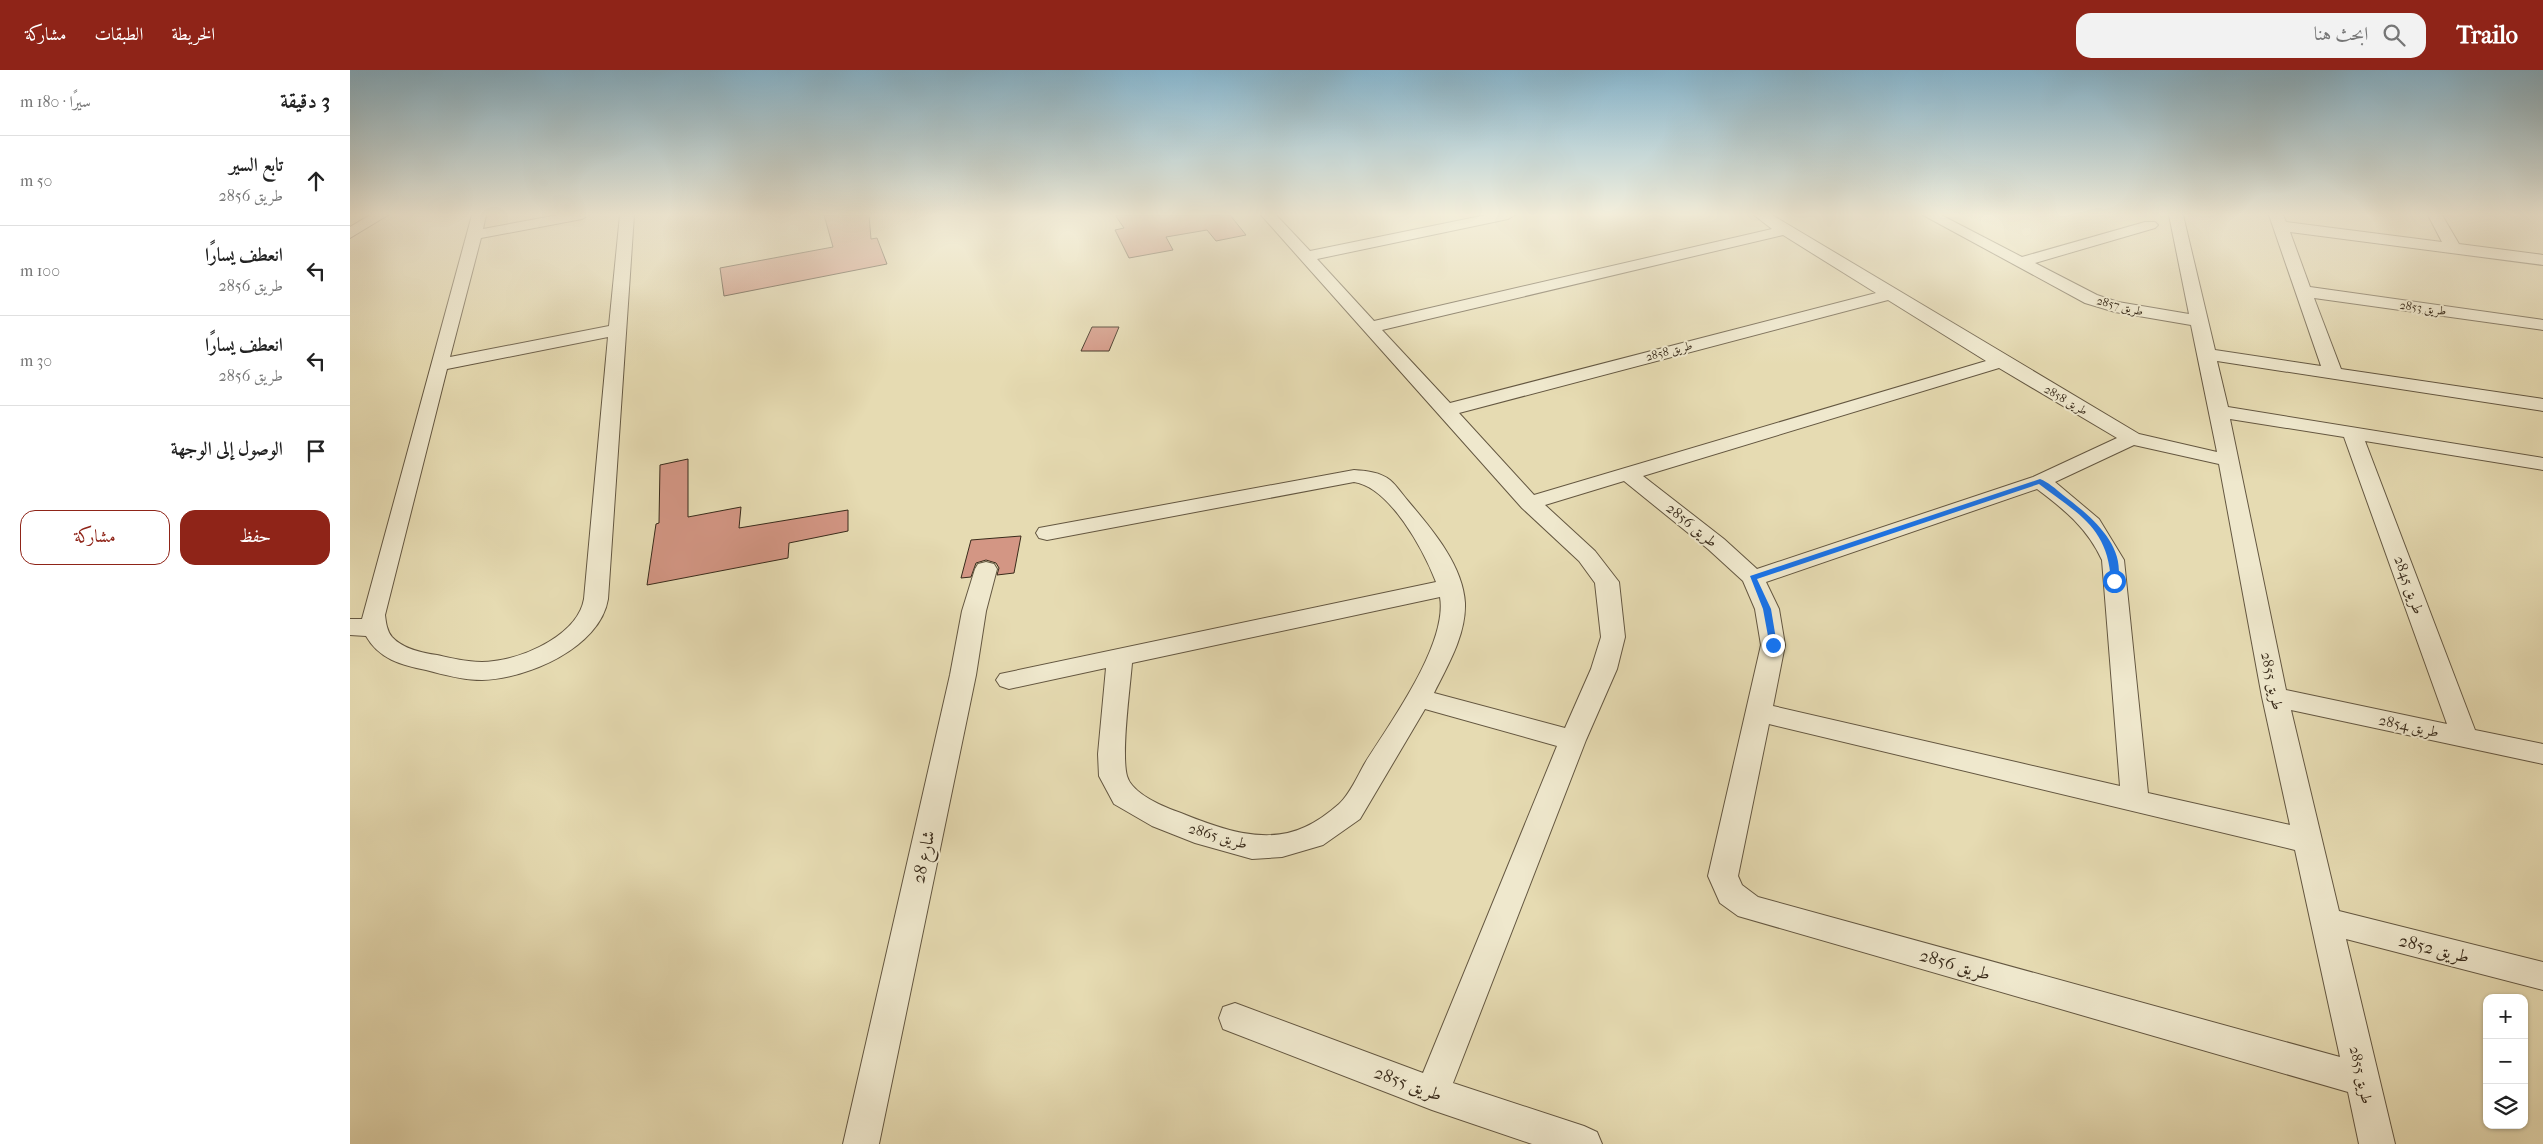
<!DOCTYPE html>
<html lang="ar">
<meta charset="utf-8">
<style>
:root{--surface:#fff;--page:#f2f2f2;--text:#222;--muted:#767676;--line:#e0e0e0;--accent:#8f2418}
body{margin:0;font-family:"IM FELL French Canon",Amiri,serif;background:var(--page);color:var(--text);direction:rtl}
.controls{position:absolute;right:15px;bottom:15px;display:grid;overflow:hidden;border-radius:10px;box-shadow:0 1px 4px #0004}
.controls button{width:45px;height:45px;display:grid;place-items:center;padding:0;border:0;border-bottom:1px solid var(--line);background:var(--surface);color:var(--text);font:25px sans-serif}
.stop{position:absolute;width:15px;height:15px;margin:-11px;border:4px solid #1a73e8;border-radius:50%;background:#fff}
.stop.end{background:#1a73e8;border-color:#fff;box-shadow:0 1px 5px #0008}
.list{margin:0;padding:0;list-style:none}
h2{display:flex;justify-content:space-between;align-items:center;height:65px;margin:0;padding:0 20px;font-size:21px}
h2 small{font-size:16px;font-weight:400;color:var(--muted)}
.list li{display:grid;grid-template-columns:32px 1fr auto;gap:15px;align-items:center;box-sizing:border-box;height:90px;padding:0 20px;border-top:1px solid var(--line)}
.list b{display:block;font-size:19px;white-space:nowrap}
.list p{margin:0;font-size:16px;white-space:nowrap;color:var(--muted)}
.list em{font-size:16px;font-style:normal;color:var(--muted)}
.actions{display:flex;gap:10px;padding:15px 20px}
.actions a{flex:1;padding:11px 0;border:1px solid var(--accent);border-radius:15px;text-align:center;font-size:18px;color:var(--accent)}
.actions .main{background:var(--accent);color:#fff}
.icon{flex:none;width:28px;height:28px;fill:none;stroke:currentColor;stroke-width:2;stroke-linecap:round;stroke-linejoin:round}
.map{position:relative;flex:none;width:2193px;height:1074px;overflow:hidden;direction:ltr}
header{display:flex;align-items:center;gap:30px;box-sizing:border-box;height:70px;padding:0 25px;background:var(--accent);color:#fff}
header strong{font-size:24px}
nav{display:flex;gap:28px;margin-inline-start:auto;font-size:18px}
.search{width:350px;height:45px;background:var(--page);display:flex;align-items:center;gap:12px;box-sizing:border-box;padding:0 18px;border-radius:15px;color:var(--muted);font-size:19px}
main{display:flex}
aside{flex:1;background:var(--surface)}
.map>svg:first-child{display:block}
.building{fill:#d39684;stroke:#392b1b}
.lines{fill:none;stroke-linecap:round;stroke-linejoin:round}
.minor-casing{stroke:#645741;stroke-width:2}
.minor{fill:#efe8cd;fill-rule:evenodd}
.route{fill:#1a73e8}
.labels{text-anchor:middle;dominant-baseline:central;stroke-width:4;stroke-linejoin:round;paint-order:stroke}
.far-street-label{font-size:12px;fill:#392b1b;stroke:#efe8cd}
.street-label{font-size:15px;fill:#392b1b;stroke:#efe8cd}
.near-street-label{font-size:18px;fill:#392b1b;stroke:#efe8cd}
</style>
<header>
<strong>Trailo</strong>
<div class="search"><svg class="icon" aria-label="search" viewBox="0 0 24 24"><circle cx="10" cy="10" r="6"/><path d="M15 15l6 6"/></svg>ابحث هنا</div>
<nav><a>الخريطة</a><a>الطبقات</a><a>مشاركة</a></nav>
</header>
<main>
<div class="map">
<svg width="2193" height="1074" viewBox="0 0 2193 1074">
<rect width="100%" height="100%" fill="#e6dbb2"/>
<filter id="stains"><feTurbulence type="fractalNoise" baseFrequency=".004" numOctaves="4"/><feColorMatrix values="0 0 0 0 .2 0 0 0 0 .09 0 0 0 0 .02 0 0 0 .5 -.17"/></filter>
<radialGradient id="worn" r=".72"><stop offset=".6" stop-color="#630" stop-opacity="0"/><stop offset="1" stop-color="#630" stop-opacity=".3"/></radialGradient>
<!-- building -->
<g class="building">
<polygon points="474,145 519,145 521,169 527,168 537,194 374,226 370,198 483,177"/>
<polygon points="765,145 880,145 896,165 866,171 857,160 816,167 823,180 779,188 765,160 774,158"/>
<polygon points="742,257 769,257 759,281 731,281"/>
<polygon points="338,389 338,447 391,437 389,458 498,440 498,461 439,473 438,488 297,515 306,454 309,453 310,395"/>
<polygon points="671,466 664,503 647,505 649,498 646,493 636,490 626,493 621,507 611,508 621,470"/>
</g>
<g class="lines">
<defs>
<g id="minor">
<polygon points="20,145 38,145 0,168 0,157"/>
<path d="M 122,145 L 136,145 L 133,159 L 208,145 L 239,145 L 232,149 L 131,168 L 100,287 L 259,256 L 270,145 L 284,145 L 258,529 C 250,578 177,609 132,610 C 114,610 94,605 76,600 C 51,595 29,589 16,566 L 0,565 L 0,549 L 12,549 ZM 258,267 L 234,529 C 228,564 177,587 144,591 C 125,594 106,589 87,585 C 72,583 53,579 42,567 C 37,561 36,553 35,545 L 97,299 Z"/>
<path d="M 911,145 L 926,145 L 960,181 L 1136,145 L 1165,145 L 1158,149 L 967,189 L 1024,251 L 1422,159 L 1404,145 L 1422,145 L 1789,364 L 1867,382 L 1841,255 L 1765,242 L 1735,233 L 1573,145 L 1591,145 L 1672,187 L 1795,152 L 1805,152 L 1808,155 L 1805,158 L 1685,193 L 1747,225 L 1768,232 L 1839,244 L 1819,145 L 1833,145 L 1865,280 L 1971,296 L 1919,145 L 1933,145 L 1936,152 L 2092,172 L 2078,145 L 2092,145 L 2109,174 L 2193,185 L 2193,195 L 1940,162 L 1960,217 L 2193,250 L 2193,260 L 1964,228 L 1991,299 L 2193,329 L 2193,341 L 1867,291 L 1878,337 L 2193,388 L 2193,400 L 2015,371 L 2125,660 L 2193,674 L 2193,694 L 1941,640 L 1989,841 L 2193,892 L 2193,920 L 1996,869 L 2045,1074 L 2009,1074 L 1998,1022 L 1388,846 L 1370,833 L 1358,806 L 1411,575 L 1405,539 L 1393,511 L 1358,479 L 1274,411 L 1195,435 L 1245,481 L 1269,512 L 1275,567 L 1267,599 L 1236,670 L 1103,1013 L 1234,1056 L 1247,1062 L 1252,1074 L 1182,1074 L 1082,1040 L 873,959 L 869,948 L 873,937 L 885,933 L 1073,1003 L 1207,676 L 1075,639 L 1010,749 L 973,775 L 932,787 L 902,789 L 845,773 L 802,756 L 764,734 L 749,706 L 748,684 L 756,598 L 659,619 L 650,616 L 646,610 L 650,604 L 1086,512 C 1074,481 1040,417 1004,412 L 697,470 L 689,468 L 686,463 L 689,458 L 1004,400 C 1017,401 1030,402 1040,410 C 1047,416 1052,424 1058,431 C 1081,458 1113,495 1115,533 C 1116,565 1098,595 1084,623 L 1215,658 L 1241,599 L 1251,567 L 1245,513 L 1229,491 L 1172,438 ZM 1433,165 L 1526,223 L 1100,333 L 1032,260 ZM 1538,230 L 1636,291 L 1184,425 L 1109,343 ZM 1649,298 L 1767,368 L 1683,407 L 1407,499 L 1374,469 L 1293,406 ZM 1880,349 L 1994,367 L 2097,654 L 1936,620 ZM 1784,375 L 1869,394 L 1912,627 L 1940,755 L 1798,723 L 1774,490 L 1749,449 L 1705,412 ZM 1687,419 C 1715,440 1737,458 1752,490 L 1770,716 L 1423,636 L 1435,575 L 1429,539 L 1416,512 ZM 1090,527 C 1098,574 1040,653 1015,693 C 1008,705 1000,724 989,734 C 980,742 966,752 955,757 C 915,776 868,758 831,743 C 814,737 782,724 777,706 C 771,684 780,618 782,593 ZM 1419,654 L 1945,780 L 1990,987 L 1408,827 L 1392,815 L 1388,806 Z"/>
<polygon points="636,492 644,494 647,499 636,541 626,605 529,1074 493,1074 600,605 612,541 625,499 628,494"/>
</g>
</defs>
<!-- minor casing -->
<use href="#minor" class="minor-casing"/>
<!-- minor -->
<use href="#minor" class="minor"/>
</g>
<!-- sky -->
<linearGradient id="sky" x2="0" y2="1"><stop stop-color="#87b7d0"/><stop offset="0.49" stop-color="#f4efdc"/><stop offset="1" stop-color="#f4efdc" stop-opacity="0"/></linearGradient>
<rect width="2193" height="295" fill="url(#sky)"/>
<!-- route -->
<path class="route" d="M 1690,409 C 1698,412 1706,419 1713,425 C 1738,444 1778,475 1767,513 L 1761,511 C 1758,457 1728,444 1689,414 L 1407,509 L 1421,539 L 1427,575 L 1420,577 L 1413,539 L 1400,506 Z"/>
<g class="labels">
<!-- far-street labels -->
<g class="far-street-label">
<text transform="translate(1770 236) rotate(14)">طريق 2857</text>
<text transform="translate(2073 238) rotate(8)">طريق 2853</text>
<text transform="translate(1319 281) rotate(-15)">طريق 2858</text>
<text transform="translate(1716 330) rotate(30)">طريق 2858</text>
</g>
<!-- street labels -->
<g class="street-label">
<text transform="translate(1342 455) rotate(39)">طريق 2856</text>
<text transform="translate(2059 515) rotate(70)">طريق 2845</text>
<text transform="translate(1922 611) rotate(78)">طريق 2855</text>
<text transform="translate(2059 656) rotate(12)">طريق 2854</text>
<text transform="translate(868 766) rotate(16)">طريق 2865</text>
<text transform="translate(2011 1005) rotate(77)">طريق 2855</text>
</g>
<!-- near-street labels -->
<g class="near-street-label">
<text transform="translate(574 787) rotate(-78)">شارع 28</text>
<text transform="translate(2084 879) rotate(14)">طريق 2852</text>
<text transform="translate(1605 895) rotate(16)">طريق 2856</text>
<text transform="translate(1058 1014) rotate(20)">طريق 2855</text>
</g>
</g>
<rect width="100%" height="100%" filter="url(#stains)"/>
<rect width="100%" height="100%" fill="url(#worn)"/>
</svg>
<div class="controls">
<button>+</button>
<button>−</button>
<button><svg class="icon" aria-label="layers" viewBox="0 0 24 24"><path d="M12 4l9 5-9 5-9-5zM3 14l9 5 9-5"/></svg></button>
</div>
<div class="stop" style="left:1764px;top:511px"></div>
<div class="stop end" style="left:1423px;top:575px"></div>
</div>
<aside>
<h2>3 دقيقة<small>سيرًا · 180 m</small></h2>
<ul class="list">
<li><svg class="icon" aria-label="ahead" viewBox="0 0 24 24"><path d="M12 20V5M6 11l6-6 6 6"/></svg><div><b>تابع السير</b><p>طريق 2856</p></div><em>50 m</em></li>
<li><svg class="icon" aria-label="left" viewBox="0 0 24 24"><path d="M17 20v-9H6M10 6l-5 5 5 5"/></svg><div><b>انعطف يسارًا</b><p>طريق 2856</p></div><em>100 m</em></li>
<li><svg class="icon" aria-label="left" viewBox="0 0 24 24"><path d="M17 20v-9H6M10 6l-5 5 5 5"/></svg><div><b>انعطف يسارًا</b><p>طريق 2856</p></div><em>30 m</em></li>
<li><svg class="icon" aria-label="arrive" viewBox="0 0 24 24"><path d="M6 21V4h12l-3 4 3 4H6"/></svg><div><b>الوصول إلى الوجهة</b></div></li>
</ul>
<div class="actions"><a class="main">حفظ</a><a>مشاركة</a></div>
</aside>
</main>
